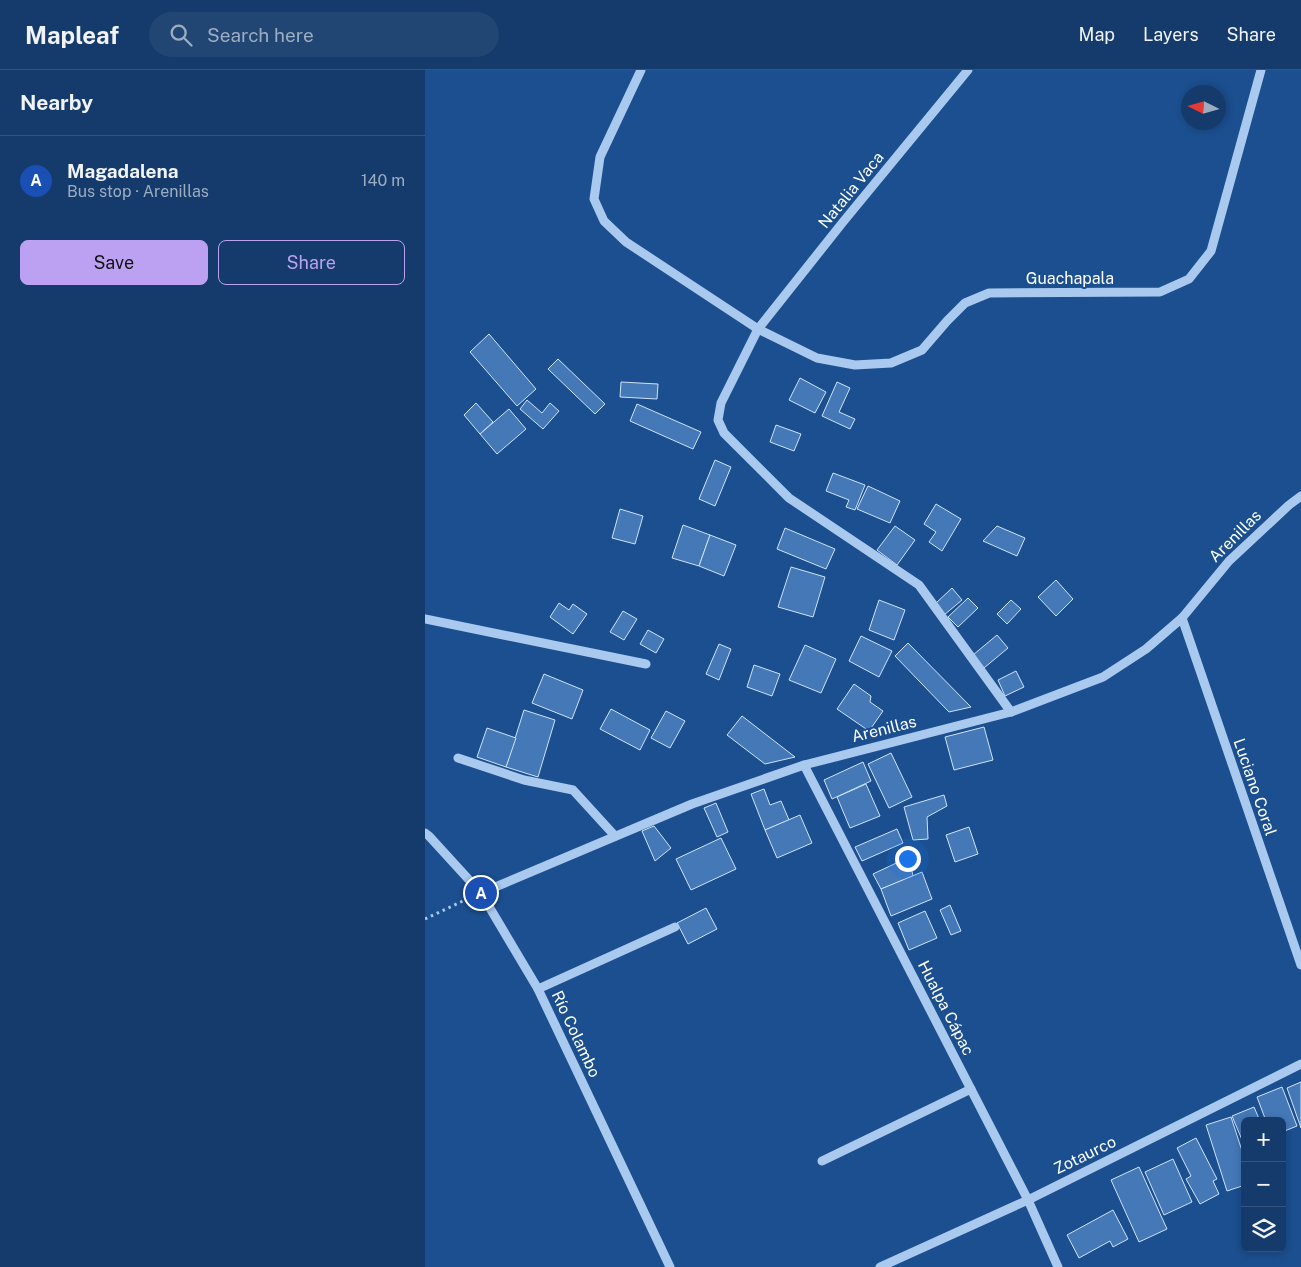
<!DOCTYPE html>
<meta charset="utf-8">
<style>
:root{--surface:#143b6b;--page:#214673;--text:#f1f3f6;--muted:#9dadc1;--line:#33557e;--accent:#bca0f2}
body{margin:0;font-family:"Public Sans",sans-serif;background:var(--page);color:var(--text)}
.controls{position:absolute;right:15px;bottom:15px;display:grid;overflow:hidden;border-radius:8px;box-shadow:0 2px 8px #0003}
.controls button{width:45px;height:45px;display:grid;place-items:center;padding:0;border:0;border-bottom:1px solid var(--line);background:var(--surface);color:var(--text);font:25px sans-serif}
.compass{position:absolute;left:756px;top:15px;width:45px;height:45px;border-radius:50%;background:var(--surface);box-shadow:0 2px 8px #0003;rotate:275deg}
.you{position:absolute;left:482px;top:788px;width:18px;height:18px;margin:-12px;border:4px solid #fff;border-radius:50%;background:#1a73e8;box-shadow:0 0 0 8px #1a73e833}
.badge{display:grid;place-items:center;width:32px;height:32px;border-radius:50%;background:var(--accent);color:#fff;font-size:16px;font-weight:700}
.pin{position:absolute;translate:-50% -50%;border:2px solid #fff;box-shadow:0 1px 5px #0006}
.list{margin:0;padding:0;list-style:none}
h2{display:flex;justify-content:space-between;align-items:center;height:65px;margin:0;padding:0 20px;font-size:21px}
h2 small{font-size:16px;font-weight:400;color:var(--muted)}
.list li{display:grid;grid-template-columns:32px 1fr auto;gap:15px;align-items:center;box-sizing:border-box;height:90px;padding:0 20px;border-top:1px solid var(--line)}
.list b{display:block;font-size:19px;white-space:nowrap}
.list p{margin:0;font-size:16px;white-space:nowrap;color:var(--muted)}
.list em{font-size:16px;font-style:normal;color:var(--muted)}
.actions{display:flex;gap:10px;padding:15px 20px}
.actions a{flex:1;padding:11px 0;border:1px solid var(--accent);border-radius:8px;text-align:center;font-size:18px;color:var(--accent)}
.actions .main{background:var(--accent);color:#111}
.icon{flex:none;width:28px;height:28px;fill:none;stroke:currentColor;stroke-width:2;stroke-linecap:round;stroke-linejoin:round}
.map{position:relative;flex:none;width:876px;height:1197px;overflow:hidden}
header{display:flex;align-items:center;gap:30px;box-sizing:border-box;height:70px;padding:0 25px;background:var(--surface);border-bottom:1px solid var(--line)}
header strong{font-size:24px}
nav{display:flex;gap:28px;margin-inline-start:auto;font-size:18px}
.search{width:350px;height:45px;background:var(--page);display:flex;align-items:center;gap:12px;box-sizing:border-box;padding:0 18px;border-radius:28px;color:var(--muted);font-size:19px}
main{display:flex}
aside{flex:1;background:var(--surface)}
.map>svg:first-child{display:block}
.building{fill:#4478b7;stroke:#cfe3fa}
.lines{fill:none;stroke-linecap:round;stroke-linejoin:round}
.path{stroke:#a9c9ee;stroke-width:3;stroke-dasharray:2.5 4;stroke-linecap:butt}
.minor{stroke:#a9c9ee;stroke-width:9}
.labels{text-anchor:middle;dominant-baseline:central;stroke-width:4;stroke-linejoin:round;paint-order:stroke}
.street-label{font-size:16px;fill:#fff;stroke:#1b4f8f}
</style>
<header>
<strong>Mapleaf</strong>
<div class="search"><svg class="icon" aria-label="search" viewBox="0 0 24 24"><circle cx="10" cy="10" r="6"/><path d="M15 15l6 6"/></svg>Search here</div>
<nav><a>Map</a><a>Layers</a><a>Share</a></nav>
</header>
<main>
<aside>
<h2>Nearby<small></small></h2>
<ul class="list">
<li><span class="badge" style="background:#1a4fb4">A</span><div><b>Magadalena</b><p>Bus stop · Arenillas</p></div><em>140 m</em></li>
</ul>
<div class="actions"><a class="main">Save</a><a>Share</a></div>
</aside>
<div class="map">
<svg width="876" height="1197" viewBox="0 0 876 1197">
<rect width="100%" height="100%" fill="#1b4f8f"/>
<!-- building -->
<g class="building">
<polygon points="64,264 111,319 92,336 45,282"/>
<polygon points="133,289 180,334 170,344 123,299"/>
<polygon points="375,308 401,322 390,343 364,330"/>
<polygon points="196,312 233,314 232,329 195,327"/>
<polygon points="412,312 425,318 414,342 430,349 425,359 397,346"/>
<polygon points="102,330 117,343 125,333 134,341 118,359 95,339"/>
<polygon points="51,333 68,352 55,364 39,345"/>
<polygon points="212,334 276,362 268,379 205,351"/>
<polygon points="84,339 101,359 72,384 55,364"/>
<polygon points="351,355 376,364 369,381 345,372"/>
<polygon points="290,390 306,397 290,436 274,429"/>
<polygon points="408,403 440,415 430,440 421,437 424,430 401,421"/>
<polygon points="443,416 475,431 465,453 432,439"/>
<polygon points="511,434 536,449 517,481 504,472 511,462 499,454"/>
<polygon points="195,439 218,446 210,474 187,468"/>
<polygon points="258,455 285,465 274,496 247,488"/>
<polygon points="470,456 490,470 472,495 452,480"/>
<polygon points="572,456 600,468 592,486 558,471"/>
<polygon points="360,458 410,479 401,499 352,479"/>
<polygon points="285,465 311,475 299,506 274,496"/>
<polygon points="366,497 400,507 388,547 353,537"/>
<polygon points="631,510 648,529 631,546 613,527"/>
<polygon points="527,518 537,530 519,545 510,534"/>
<polygon points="543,528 553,538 533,557 523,547"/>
<polygon points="454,530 480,540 469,570 444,560"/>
<polygon points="586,530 596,539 582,554 572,544"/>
<polygon points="134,533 144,540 148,534 162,544 148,564 125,547"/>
<polygon points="198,541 212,549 199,570 185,562"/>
<polygon points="223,560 239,569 231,583 215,574"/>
<polygon points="572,565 583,578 559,598 548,585"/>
<polygon points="436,566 467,581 454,607 424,591"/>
<polygon points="483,573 546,637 524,642 470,586"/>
<polygon points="294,574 306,579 294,610 281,604"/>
<polygon points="380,575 411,589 396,623 364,610"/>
<polygon points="329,595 355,604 347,626 322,617"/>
<polygon points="591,601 599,617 580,626 573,610"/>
<polygon points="119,604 158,620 147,649 107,633"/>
<polygon points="429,614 446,626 445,632 458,641 444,661 412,639"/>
<polygon points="186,639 225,660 215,680 175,659"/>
<polygon points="99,640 130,650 113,707 81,697"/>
<polygon points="241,641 260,651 245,678 226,668"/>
<polygon points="317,646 370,687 340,694 302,665"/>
<polygon points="559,657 568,690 529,700 520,667"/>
<polygon points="62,658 91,668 81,697 52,687"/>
<polygon points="466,683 487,727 464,738 443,694"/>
<polygon points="438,692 446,711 407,729 399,710"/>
<polygon points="441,714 455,746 425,758 412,727"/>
<polygon points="339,719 345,735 356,731 364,750 340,760 326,724"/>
<polygon points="519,725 522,736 502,747 503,769 488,770 479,737"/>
<polygon points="291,733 303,762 292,767 279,738"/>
<polygon points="375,745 387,773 352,788 340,760"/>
<polygon points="229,756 246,778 230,791 217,761"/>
<polygon points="544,757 553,784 530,792 521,765"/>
<polygon points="472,759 478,773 437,791 430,777"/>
<polygon points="296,768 311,799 266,820 251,789"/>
<polygon points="484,787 488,806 456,819 448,804"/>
<polygon points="497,802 507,829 466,846 456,819"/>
<polygon points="525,835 536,861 526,865 515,840"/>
<polygon points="281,838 292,859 263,874 252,853"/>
<polygon points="500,841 512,868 484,880 473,853"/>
<polygon points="876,1012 876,1058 862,1018"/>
<polygon points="857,1017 872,1056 857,1062 857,1051 841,1051 832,1027"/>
<polygon points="829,1037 835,1051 820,1051 820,1077 807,1046"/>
<polygon points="806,1047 820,1090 820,1115 802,1121 781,1055"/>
<polygon points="771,1068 792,1109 788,1111 794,1124 775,1134 761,1109 766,1106 752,1078"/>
<polygon points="748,1089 767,1132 739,1145 720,1102"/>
<polygon points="714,1097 742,1159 714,1172 686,1110"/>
<polygon points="688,1140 703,1169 688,1177 685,1171 654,1188 642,1165"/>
</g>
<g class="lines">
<!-- path -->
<polyline class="path" points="0,849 42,829"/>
<!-- minor -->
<g class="minor">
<polyline points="216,0 175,87 169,129 179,151 201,172 333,259 392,288 430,295 466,293 497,280 522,251 540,233 564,223 735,222 764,209 786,181 836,0"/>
<polyline points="543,0 418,152 333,259 296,333 293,350 299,363 364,428 494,515 586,642"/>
<polyline points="757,548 876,895"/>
<polyline points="0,549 221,594"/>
<polyline points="33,688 99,710 148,720 190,766"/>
<polyline points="379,695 603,1130 633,1197"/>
<polyline points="0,763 4,766 56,823 113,919 245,1197"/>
<polyline points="56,823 267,734 379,695 586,642 678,607 721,579 757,548 804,491 864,435 876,426"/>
<polyline points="113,919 250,857"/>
<polyline points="397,1091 546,1019"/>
<polyline points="455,1197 603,1130 876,994"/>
</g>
</g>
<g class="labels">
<!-- street labels -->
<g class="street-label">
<text transform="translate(426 120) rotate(-51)">Natalia Vaca</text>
<text x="645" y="208">Guachapala</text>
<text transform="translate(810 466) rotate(-45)">Arenillas</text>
<text transform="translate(459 659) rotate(-14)">Arenillas</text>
<text transform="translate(830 717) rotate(71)">Luciano Coral</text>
<text transform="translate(521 938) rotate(63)">Hualpa Cápac</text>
<text transform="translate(151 964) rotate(65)">Río Colambo</text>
<text transform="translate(660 1085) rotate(-26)">Zotaurco</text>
</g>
</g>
</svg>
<div class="controls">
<button>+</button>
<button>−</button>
<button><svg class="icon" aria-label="layers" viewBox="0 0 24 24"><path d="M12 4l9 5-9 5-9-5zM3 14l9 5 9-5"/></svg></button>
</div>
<svg class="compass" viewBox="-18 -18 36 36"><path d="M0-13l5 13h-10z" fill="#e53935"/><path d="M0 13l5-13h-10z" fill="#9dadc1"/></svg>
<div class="you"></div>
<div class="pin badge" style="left:56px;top:823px;background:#1a4fb4">A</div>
</div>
</main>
